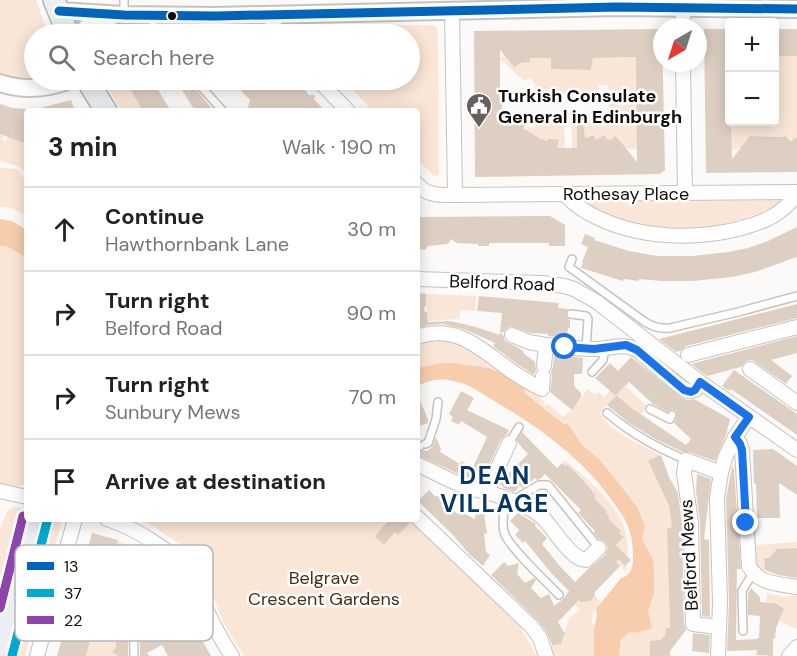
<!DOCTYPE html>
<meta charset="utf-8">
<style>
:root{--surface:#fff;--page:#f6f6f6;--text:#222;--muted:#767676;--line:#e0e0e0}
body{margin:0;font-family:"DM Sans",sans-serif;background:var(--page);color:var(--text)}
.controls{position:absolute;right:18px;top:18px;display:grid;overflow:hidden;border-radius:6px;box-shadow:0 3px 15px #0003}
.controls button{width:54px;height:54px;display:grid;place-items:center;padding:0;border:0;border-bottom:2px solid var(--line);background:var(--surface);color:var(--text);font:30px sans-serif}
.compass{position:absolute;left:653px;top:18px;width:54px;height:54px;border-radius:50%;background:var(--surface);box-shadow:0 3px 15px #0003;rotate:219deg}
.stop{position:absolute;width:18px;height:18px;margin:-14px;border:4px solid #1a73e8;border-radius:50%;background:#fff}
.stop.end{background:#1a73e8;border-color:#fff;box-shadow:0 2px 6px #0008}
.list{margin:0;padding:0;list-style:none}
h2{display:flex;justify-content:space-between;align-items:center;height:78px;margin:0;padding:0 24px;font-size:26px}
h2 small{font-size:20px;font-weight:400;color:var(--muted)}
.list li{display:grid;grid-template-columns:39px 1fr auto;gap:18px;align-items:center;box-sizing:border-box;height:84px;padding:0 24px;border-top:2px solid var(--line)}
.list b{display:block;font-size:22px;white-space:nowrap}
.list p{margin:0;font-size:20px;white-space:nowrap;color:var(--muted)}
.list em{font-size:20px;font-style:normal;color:var(--muted)}
.icon{flex:none;width:33px;height:33px;fill:none;stroke:currentColor;stroke-width:2;stroke-linecap:round;stroke-linejoin:round}
.map{position:relative;flex:none;width:797px;height:656px;overflow:hidden}
.search{position:absolute;background:var(--surface);box-shadow:0 3px 15px #0003;left:24px;top:24px;width:396px;height:66px;display:flex;align-items:center;gap:15px;box-sizing:border-box;padding:0 21px;border-radius:33px;color:var(--muted);font-size:22px}
.panel{position:absolute;background:var(--surface);box-shadow:0 3px 15px #0003;left:24px;top:108px;width:396px;height:414px;border-radius:6px}
.map>svg:first-child{display:block}
.green{fill:#fae6d6}
.water{fill:#f7cdae}
.building{fill:#decfc3;fill-rule:evenodd}
.lines{fill:none;stroke-linecap:round;stroke-linejoin:round}
.service-casing{stroke:#c6c2bf;stroke-width:10}
.minor-casing{stroke:#c6c2bf;stroke-width:16}
.tertiary-casing{stroke:#c6c2bf;stroke-width:20}
.primary-casing{stroke:#adb3bc;stroke-width:24}
.service{stroke:#fffefe;stroke-width:7}
.minor{stroke:#fffefe;stroke-width:14}
.tertiary{stroke:#fffefe;stroke-width:16}
.primary{stroke:#ebeff4;stroke-width:21}
.bus-1-casing{stroke:#fff;stroke-width:14}
.bus-2-casing{stroke:#fff;stroke-width:14}
.bus-3-casing{stroke:#fff;stroke-width:14}
.bus-1{stroke:#0065bd;stroke-width:9}
.bus-2{stroke:#00a9ce;stroke-width:9}
.bus-3{stroke:#8e44ad;stroke-width:9}
.route{stroke:#1a73e8;stroke-width:8}
.bus-dot{fill:#130d09;stroke:#fff;stroke-width:2}
.labels{text-anchor:middle;dominant-baseline:central;stroke-width:5;stroke-linejoin:round;paint-order:stroke}
.poi-label{font-size:18px;font-weight:bold;fill:#130d09;stroke:#fff;text-anchor:start}
.street-label{font-size:18px;fill:#130d09;stroke:#fff}
.park-label{font-size:18px;fill:#4b2e15;stroke:#fff}
.district-label{font-size:24px;font-weight:bold;letter-spacing:1.5px;fill:#063567;stroke:#fff}
.key{fill:#fff;stroke:#b8b6b5;stroke-width:1.5}
.key-label{font-size:16px;fill:#130d09}
</style>
<div class="map">
<svg width="797" height="656" viewBox="0 0 797 656">
<rect width="100%" height="100%" fill="#fcfaf8"/>
<!-- green -->
<g class="green">
<polygon points="0,0 36,0 48,34 34,34 34,78 13,77 0,73"/>
<polygon points="431,25 436,27 438,32 439,173 436,177 432,174 417,159 417,111 373,111 343,80 410,80 410,34 301,34 298,30 302,26"/>
<polygon points="775,56 797,56 797,137 792,145 792,140 786,136 780,138 771,136 769,146 756,146 761,136 750,136 741,149 730,149 731,122 774,122"/>
<polygon points="498,57 509,57 519,63 530,62 530,58 551,58 551,69 591,70 593,58 636,57 638,147 636,149 625,148 617,136 611,140 609,139 608,140 604,135 599,138 599,144 594,135 588,137 591,142 577,134 577,142 580,148 572,148 571,119 609,119 608,85 599,85 598,95 541,95 541,90 535,89 535,84 530,78 524,81"/>
<polygon points="104,80 125,80 143,111 121,111"/>
<polygon points="540,121 564,121 565,149 557,149 553,138 549,137 544,147 541,149 545,140 543,139 542,140 535,136 533,139 500,151 529,126 533,129"/>
<polygon points="9,133 24,135 21,142 26,144 27,142 27,172 17,166 0,161 0,134 3,135 2,140 6,141"/>
<polygon points="0,168 17,169 27,183 27,217 12,208 0,207"/>
<path d="M 779,200 L 782,202 C 774,208 762,212 753,215 C 696,236 644,230 590,207 L 588,204 L 589,202 Z"/>
<path d="M 0,246 L 8,247 L 27,258 L 27,483 C 18,488 10,486 0,483 Z"/>
<polygon points="426,294 476,296 475,311 461,310 459,319 428,321"/>
<polygon points="444,336 483,355 482,359 510,377 505,376 492,369 464,364 441,363 417,368 417,341"/>
<path d="M 625,386 L 647,406 L 641,415 L 616,395 L 600,413 C 612,434 639,443 661,455 L 648,462 L 669,506 L 672,527 L 667,529 L 670,626 L 686,625 L 686,628 L 666,628 L 665,635 L 660,642 L 658,641 L 650,641 L 650,656 L 619,656 C 621,645 620,636 632,632 L 636,633 L 652,628 L 648,610 L 654,594 L 654,570 L 653,559 L 642,539 L 645,526 L 637,507 L 617,481 L 599,459 L 582,445 L 569,426 L 565,424 L 524,391 L 526,387 L 545,402 L 543,404 L 545,406 L 548,404 L 563,417 L 572,410 L 588,389 L 595,395 L 598,392 L 604,397 L 610,391 L 622,389 Z"/>
<path d="M 565,460 C 586,477 617,504 625,530 C 629,544 628,558 626,572 L 616,562 L 624,553 L 616,545 L 623,537 L 606,519 L 609,516 L 606,513 L 607,511 L 598,502 L 593,499 L 592,492 L 593,490 L 585,482 L 583,483 L 568,465 L 566,466 L 562,463 Z"/>
<polygon points="15,507 21,508 0,586 0,530 7,511"/>
<polygon points="50,519 60,519 61,524 25,656 14,656"/>
<polygon points="141,519 380,519 398,535 412,522 516,620 537,656 244,656 224,624 196,554"/>
<path d="M 118,540 L 134,550 L 126,562 L 134,569 L 127,580 L 127,583 L 120,576 C 116,580 117,584 120,588 L 118,602 L 118,644 L 112,652 L 117,656 L 86,656 L 93,629 L 97,632 L 100,629 L 95,624 L 112,608 L 106,602 L 101,603 L 114,555 L 120,563 L 122,560 L 119,557 L 122,554 L 116,549 Z"/>
<path d="M 797,542 L 797,547 L 794,547 L 793,549 L 778,549 L 773,554 L 773,557 L 764,558 L 765,571 C 754,565 753,557 756,545 Z"/>
<polygon points="767,593 784,597 797,595 797,629 791,627 779,620 784,607 775,603 766,602"/>
<polygon points="594,595 601,602 593,614 592,623 595,626 594,656 552,656 551,645 556,643 557,644 561,644 569,618 580,610 575,605 580,600 582,602 586,599 590,601"/>
</g>
<!-- water -->
<g class="water">
<polygon points="0,219 12,221 27,230 27,258 8,247 0,246"/>
<path d="M 441,363 L 453,363 L 489,368 L 510,377 L 526,387 L 524,392 L 564,424 L 569,425 L 582,445 L 599,459 L 617,481 L 637,507 L 645,526 L 642,539 L 653,559 L 654,570 L 654,594 L 648,610 L 652,628 L 636,633 L 632,632 L 628,633 L 621,640 L 619,656 L 594,656 L 594,630 L 597,615 L 596,609 L 621,578 C 632,575 633,567 633,557 C 633,548 632,538 629,529 C 626,520 621,513 615,505 C 586,461 539,427 494,401 C 481,393 468,383 453,381 C 437,378 432,380 417,386 L 417,368 Z"/>
</g>
<!-- building -->
<g class="building">
<path d="M 662,29 L 665,170 L 660,174 L 475,177 L 474,31 ZM 500,50 L 514,67 L 520,63 L 530,62 L 530,58 L 551,58 L 551,69 L 591,70 L 593,58 L 636,57 L 637,162 L 616,136 L 611,140 L 609,139 L 608,140 L 604,135 L 596,140 L 594,135 L 585,138 L 583,122 L 577,123 L 577,148 L 557,148 L 559,140 L 548,138 L 547,141 L 543,139 L 542,140 L 523,128 L 531,121 L 528,112 L 502,117 L 502,99 L 500,99 Z"/>
<polygon points="704,29 729,29 729,122 731,122 732,159 750,136 781,137 786,136 791,141 797,137 797,172 706,173"/>
<rect x="774" y="29" width="23" height="27"/>
<polygon points="125,80 152,80 171,111 143,111"/>
<polygon points="176,80 188,80 214,111 195,111"/>
<polygon points="231,80 294,80 302,86 309,95 315,95 314,99 325,111 247,111 250,100"/>
<polygon points="71,100 75,111 41,111 40,108"/>
<polygon points="0,104 13,108 27,109 27,144 0,134"/>
<polygon points="550,216 565,225 565,246 549,246 549,243 489,243 489,246 478,246 478,244 457,243 451,239 448,244 428,246 425,250 420,249 417,245 417,217"/>
<polygon points="797,227 797,257 755,272 732,277 693,281 662,281 639,279 639,281 624,279 623,281 581,268 583,263 582,262 588,247 581,244 585,234 595,238 594,240 629,251 657,256 692,256 728,252 748,248 768,241"/>
<polygon points="417,293 426,294 426,306 425,306 424,311 427,312 428,322 450,321 476,327 500,335 500,332 503,335 505,341 519,348 524,352 523,353 535,362 536,370 534,375 517,364 493,346 495,343 466,330 443,324 429,325 417,328"/>
<polygon points="479,296 559,303 558,308 568,309 566,313 566,316 570,320 570,328 568,328 567,338 560,340 556,337 548,336 548,334 530,333 511,326 507,328 504,332 500,332 502,313 477,311"/>
<polygon points="797,304 797,318 686,346 680,351 676,352 659,339"/>
<polygon points="797,336 797,353 771,360 792,376 786,384 752,360 746,361 741,367 707,376 691,364"/>
<polygon points="559,353 564,356 583,358 582,374 574,374 574,386 581,393 581,397 572,410 550,392 552,377 551,372 553,367 554,355"/>
<path d="M 631,357 L 682,398 L 687,400 L 694,399 L 730,419 L 726,435 L 715,461 L 689,452 L 683,452 L 657,440 L 629,423 L 607,405 L 616,396 L 595,378 L 610,363 L 618,371 ZM 629,382 L 653,404 L 668,412 L 672,409 L 676,411 L 677,417 L 674,423 L 691,439 L 686,445 L 633,409 L 616,395 Z"/>
<polygon points="734,370 797,414 797,435 731,389 729,391 722,386"/>
<polygon points="461,391 474,398 467,410 509,430 507,434 501,439 482,482 463,476 417,455 417,453 424,450 427,451 432,447 436,437 441,449 440,452 460,464 461,461 473,467 487,437 461,421 459,425 451,421 453,417 449,414"/>
<polygon points="417,394 428,419 428,423 417,427"/>
<polygon points="522,432 557,468 562,463 566,466 568,465 593,491 592,492 596,496 594,498 607,511 606,513 609,516 608,518 621,531 619,533 624,537 616,545 631,560 625,566 619,559 616,562 620,566 595,592 594,597 590,601 581,602 579,600 558,622 563,631 565,632 561,644 552,645 547,633 538,621 491,575 504,562 508,566 519,563 517,574 525,583 534,578 536,580 531,588 541,598 549,594 554,606 563,599 569,591 552,574 525,541 523,543 515,535 519,530 510,521 518,513 536,524 535,526 547,538 542,544 559,565 575,582 588,569 605,555 608,547 605,542 599,539 593,532 595,531 578,513 581,510 545,474 540,479 537,480 535,478 523,488 520,486 514,492 504,488 500,484 503,479 528,454 518,443 517,440"/>
<polygon points="773,449 797,466 797,495 779,483 780,518 757,518 756,484 754,484 753,450"/>
<polygon points="661,455 669,477 678,493 682,524 684,624 686,630 670,651 670,656 650,656 650,641 661,640 665,635 666,628 670,628 667,529 672,527 669,506 648,461"/>
<polygon points="732,467 734,469 741,569 737,569 736,640 757,639 757,638 759,638 760,616 748,615 748,593 751,588 760,597 760,602 775,603 784,608 776,628 775,639 773,638 773,656 756,655 757,650 727,651 729,602 726,499"/>
<polygon points="697,474 711,479 704,539 709,540 710,617 702,616 700,523 696,491"/>
<polygon points="429,490 435,496 442,497 442,504 452,514 454,511 457,514 459,511 475,519 476,512 484,513 487,534 484,533 486,552 490,555 483,566 470,555 452,534 418,501"/>
<polygon points="389,519 408,519 410,523 398,535 395,532 384,545 375,537"/>
<polygon points="92,533 118,540 107,582 117,593 108,607 123,597 124,600 128,602 128,656 118,656 112,652 116,647 116,609 97,632 93,629 86,656 57,656"/>
<polygon points="797,548 797,578 778,575 765,570 764,558 769,558 777,549"/>
<polygon points="164,571 185,602 201,638 211,656 168,656 162,645 147,653 149,656 140,656 139,602 147,603 139,588"/>
<polygon points="693,633 710,635 709,653 692,651"/>
</g>
<g class="lines">
<defs>
<g id="service">
<polyline points="124,0 124,15"/>
<polyline points="152,17 155,34"/>
<polyline points="195,80 223,111"/>
<path d="M 572,259 L 569,267 L 645,322 C 654,327 660,329 670,328 L 738,312 L 797,296"/>
<polyline points="571,314 586,316 588,319 586,349"/>
<polyline points="592,372 603,360 605,348"/>
<polyline points="650,409 670,419 672,415"/>
<path d="M 607,413 C 632,434 656,447 686,460"/>
<polyline points="509,443 519,427"/>
<polyline points="425,444 428,443 436,419 438,402"/>
<polyline points="417,447 420,446"/>
<path d="M 506,499 C 505,509 501,521 504,532 C 508,547 547,582 559,595"/>
<polyline points="513,500 539,485 548,485 599,548"/>
<polyline points="743,631 742,591 753,573"/>
<polyline points="134,656 133,587 137,576 157,544"/>
</g>
<g id="minor">
<polyline points="683,0 683,27"/>
<polyline points="452,11 455,195"/>
<polyline points="268,14 279,34"/>
<polyline points="683,63 685,193"/>
<polyline points="318,80 348,111"/>
<path d="M 417,184 C 427,196 440,195 455,195 L 797,192"/>
<path d="M 564,194 C 574,204 585,212 598,218 C 640,238 693,240 738,229 C 750,225 762,223 773,216 C 782,211 790,203 797,195"/>
<polyline points="417,279 542,283 564,286 574,289 597,302 700,382 797,450"/>
<polyline points="512,335 529,342 546,345"/>
<path d="M 417,337 C 453,325 475,344 502,364 C 514,374 528,382 542,389 L 543,376"/>
<path d="M 565,347 C 574,348 584,349 594,349 C 609,349 624,342 637,350 L 677,384 L 687,391 L 695,390 L 700,382"/>
<polyline points="688,355 797,327"/>
<polyline points="544,366 546,345 554,346"/>
<polyline points="750,369 797,403"/>
<path d="M 735,437 L 740,444 L 742,450 L 749,566 C 758,584 779,584 797,587"/>
<path d="M 417,464 C 440,475 462,488 487,492 L 509,443"/>
<polyline points="0,491 27,497"/>
<path d="M 487,492 C 506,498 528,505 543,518 C 554,529 571,560 586,560 L 599,548"/>
<polyline points="417,517 531,626 540,638 546,656"/>
<path d="M 107,519 C 135,528 176,552 191,577 C 197,586 200,597 205,607 C 213,624 221,640 232,656"/>
<polyline points="719,627 693,624 691,523 684,473 686,460 721,473"/>
<polyline points="37,656 75,519"/>
<polyline points="718,656 720,602 717,498 721,473 725,458 735,437 749,417"/>
<polyline points="789,656 797,647"/>
</g>
<g id="tertiary">
<polyline points="59,11 124,15 216,16 617,7 797,9"/>
<polyline points="81,34 87,27 113,16"/>
<path d="M 0,83 C 24,91 47,89 70,80"/>
</g>
<g id="primary">
<polyline points="54,0 68,34"/>
<polyline points="87,80 106,111"/>
<polyline points="0,656 35,519"/>
</g>
</defs>
<!-- service casing -->
<use href="#service" class="service-casing"/>
<!-- minor casing -->
<use href="#minor" class="minor-casing"/>
<!-- tertiary casing -->
<use href="#tertiary" class="tertiary-casing"/>
<!-- primary casing -->
<use href="#primary" class="primary-casing"/>
<!-- service -->
<use href="#service" class="service"/>
<!-- minor -->
<use href="#minor" class="minor"/>
<!-- tertiary -->
<use href="#tertiary" class="tertiary"/>
<!-- primary -->
<use href="#primary" class="primary"/>
<defs>
<polyline id="bus-1" points="59,11 124,15 216,16 617,7 797,9"/>
<polyline id="bus-2" points="12,656 47,522"/>
<polyline id="bus-3" points="0,608 23,516"/>
</defs>
<!-- bus-1 casing -->
<use href="#bus-1" class="bus-1-casing"/>
<!-- bus-2 casing -->
<use href="#bus-2" class="bus-2-casing"/>
<!-- bus-3 casing -->
<use href="#bus-3" class="bus-3-casing"/>
<!-- bus-1 -->
<use href="#bus-1" class="bus-1"/>
<!-- bus-2 -->
<use href="#bus-2" class="bus-2"/>
<!-- bus-3 -->
<use href="#bus-3" class="bus-3"/>
</g>
<g class="lines">
<!-- route -->
<polyline class="route" points="565,347 594,349 626,345 637,350 684,390 691,392 695,390 700,382 749,417 735,437 740,444 742,450 746,523"/>
</g>
<!-- icons -->
<defs>
<symbol id="civic-pin" viewBox="-11 -11 22 30"><path d="M0 17L-7.5 6A9.5 9.5 0 1 1 7.5 6Z" fill="#65605d" stroke="#fff"/><path d="M-.6-6.5H3V-4.5H.6V-3L4-1V1h2V6H-6V1h2V-1L-.6-3ZM-1.2 2.5V6h2.4V2.5Z" fill="#fff"/></symbol>
</defs>
<g fill-rule="evenodd">
<use href="#civic-pin" x="464" y="91" width="30" height="40"/>
</g>
<!-- markers -->
<circle class="bus-dot" cx="172" cy="16" r="5"/>
<g class="labels">
<!-- poi labels -->
<g class="poi-label">
<text x="498" y="96">Turkish Consulate<tspan x="498" dy="21">General in Edinburgh</tspan></text>
</g>
<!-- street labels -->
<g class="street-label">
<text x="626" y="194">Rothesay Place</text>
<text transform="translate(502 283) rotate(2)">Belford Road</text>
<text transform="translate(689 555) rotate(-93)">Belford Mews</text>
</g>
<!-- park labels -->
<g class="park-label">
<text x="324" y="578">Belgrave<tspan x="324" dy="21">Crescent Gardens</tspan></text>
</g>
<!-- district labels -->
<g class="district-label">
<text x="495" y="475">DEAN<tspan x="495" dy="28">VILLAGE</tspan></text>
</g>
</g>
<!-- legend -->
<rect x="15" y="545" width="198" height="96" rx="9" class="key"/>
<rect x="27" y="562" width="27" height="8" fill="#0065bd"/>
<rect x="27" y="589" width="27" height="8" fill="#00a9ce"/>
<rect x="27" y="616" width="27" height="8" fill="#8e44ad"/>
<g class="key-label">
<text x="64" y="572">13</text>
<text x="64" y="599">37</text>
<text x="64" y="626">22</text>
</g>
</svg>
<div class="controls">
<button>+</button>
<button>−</button>
</div>
<svg class="compass" viewBox="-18 -18 36 36"><path d="M0-13l5 13h-10z" fill="#e53935"/><path d="M0 13l5-13h-10z" fill="#767676"/></svg>
<div class="stop" style="left:565px;top:347px"></div>
<div class="stop end" style="left:746px;top:523px"></div>
<div class="search"><svg class="icon" aria-label="search" viewBox="0 0 24 24"><circle cx="10" cy="10" r="6"/><path d="M15 15l6 6"/></svg>Search here</div>
<section class="panel">
<h2>3 min<small>Walk · 190 m</small></h2>
<ul class="list">
<li><svg class="icon" aria-label="ahead" viewBox="0 0 24 24"><path d="M12 20V5M6 11l6-6 6 6"/></svg><div><b>Continue</b><p>Hawthornbank Lane</p></div><em>30 m</em></li>
<li><svg class="icon" aria-label="right" viewBox="0 0 24 24"><path d="M7 20v-9h11M14 6l5 5-5 5"/></svg><div><b>Turn right</b><p>Belford Road</p></div><em>90 m</em></li>
<li><svg class="icon" aria-label="right" viewBox="0 0 24 24"><path d="M7 20v-9h11M14 6l5 5-5 5"/></svg><div><b>Turn right</b><p>Sunbury Mews</p></div><em>70 m</em></li>
<li><svg class="icon" aria-label="arrive" viewBox="0 0 24 24"><path d="M6 21V4h12l-3 4 3 4H6"/></svg><div><b>Arrive at destination</b></div></li>
</ul>
</section>
</div>
